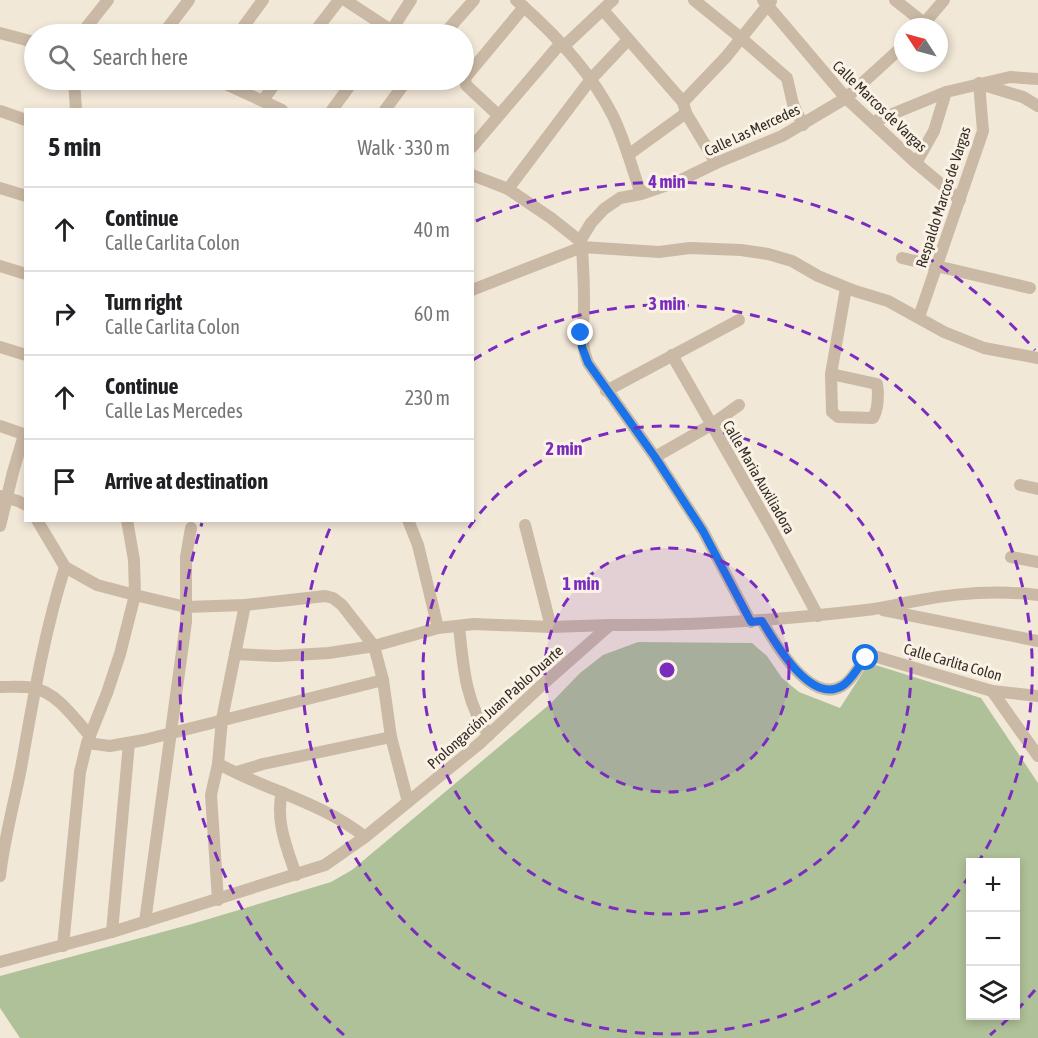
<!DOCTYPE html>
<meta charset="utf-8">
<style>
:root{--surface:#fff;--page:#f6f6f6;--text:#202124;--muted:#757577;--line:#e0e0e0}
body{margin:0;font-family:"Asap Condensed",sans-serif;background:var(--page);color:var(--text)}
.controls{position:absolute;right:18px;bottom:18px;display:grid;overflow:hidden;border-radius:0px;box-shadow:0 3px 9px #0003}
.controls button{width:54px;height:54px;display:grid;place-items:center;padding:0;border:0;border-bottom:2px solid var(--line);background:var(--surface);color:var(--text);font:30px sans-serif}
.compass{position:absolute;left:894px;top:18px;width:54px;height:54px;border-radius:50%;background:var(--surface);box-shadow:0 3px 9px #0003;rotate:306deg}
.stop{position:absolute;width:18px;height:18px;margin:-14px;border:4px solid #1a73e8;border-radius:50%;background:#fff}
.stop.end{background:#1a73e8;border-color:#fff;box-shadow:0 2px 6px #0008}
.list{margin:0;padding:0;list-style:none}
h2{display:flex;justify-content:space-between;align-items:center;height:78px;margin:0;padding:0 24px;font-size:26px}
h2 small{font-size:20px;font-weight:400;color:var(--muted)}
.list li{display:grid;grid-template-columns:39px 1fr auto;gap:18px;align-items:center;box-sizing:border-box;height:84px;padding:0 24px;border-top:2px solid var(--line)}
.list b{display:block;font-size:22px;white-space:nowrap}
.list p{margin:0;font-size:20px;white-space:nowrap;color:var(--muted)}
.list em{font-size:20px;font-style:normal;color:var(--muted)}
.icon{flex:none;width:33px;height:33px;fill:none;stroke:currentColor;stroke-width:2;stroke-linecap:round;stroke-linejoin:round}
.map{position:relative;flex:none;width:1038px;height:1038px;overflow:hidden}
.search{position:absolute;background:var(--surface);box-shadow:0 3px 9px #0003;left:24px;top:24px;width:450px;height:66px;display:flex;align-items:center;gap:15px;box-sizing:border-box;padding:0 21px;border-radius:33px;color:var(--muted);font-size:22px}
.panel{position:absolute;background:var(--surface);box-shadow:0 3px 9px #0003;left:24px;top:108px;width:450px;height:414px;border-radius:0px}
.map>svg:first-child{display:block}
.green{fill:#afc198;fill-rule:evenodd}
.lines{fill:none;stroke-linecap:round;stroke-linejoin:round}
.street{stroke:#cab9a4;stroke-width:12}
.route{stroke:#1a73e8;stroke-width:8}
.ring{fill:none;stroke:#7b2cbf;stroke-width:3;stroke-dasharray:10 8}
.labels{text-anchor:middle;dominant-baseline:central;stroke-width:6;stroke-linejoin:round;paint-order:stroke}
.street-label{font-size:15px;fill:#352c26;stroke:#f9f2e5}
.centre{fill:#7b2cbf;stroke:#f9f2e5;stroke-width:3}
.ring-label{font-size:18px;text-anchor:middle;font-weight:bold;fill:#7b2cbf;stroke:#f9f2e5;stroke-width:6;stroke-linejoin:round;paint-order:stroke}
</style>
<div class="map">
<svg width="1038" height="1038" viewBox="0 0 1038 1038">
<rect width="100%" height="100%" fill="#f2e8d8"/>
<!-- green -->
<path class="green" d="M 638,642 L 752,643 L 767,656 L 782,678 L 799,692 L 840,708 L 869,663 L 981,698 L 1038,783 L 1038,1038 L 20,1038 L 0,1008 L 0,976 L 192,924 L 331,882 L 352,870 L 550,704 L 580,673 L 603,655 ZM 970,862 L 1016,862 L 1016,1016 L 970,1016 Z"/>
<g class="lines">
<!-- street -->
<g class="street">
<polyline points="345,0 397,34"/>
<path d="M 516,0 C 553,32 591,72 613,116 C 625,141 632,168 641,194"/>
<polyline points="694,0 741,38 787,78 793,104 803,125"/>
<polyline points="763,0 846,98 916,163 960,200"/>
<polyline points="895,0 924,23"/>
<polyline points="603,10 683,102 686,113 716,163"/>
<polyline points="921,27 944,0"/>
<polyline points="0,33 34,42"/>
<polyline points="81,34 108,0"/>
<polyline points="163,34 189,0"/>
<polyline points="238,34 263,0"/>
<polyline points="313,34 339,0"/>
<polyline points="389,34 411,0"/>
<polyline points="444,34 474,0"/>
<polyline points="563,47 613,0"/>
<polyline points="74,80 76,110"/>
<polyline points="217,80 282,110"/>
<polyline points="980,84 1023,97 1038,106"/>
<polyline points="263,100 278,80"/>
<polyline points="683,102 726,57 771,1"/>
<polyline points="332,110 354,80"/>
<polyline points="385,110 407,80"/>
<polyline points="0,111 26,120"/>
<polyline points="498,115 466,85 465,78 524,7"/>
<polyline points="873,122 946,92 1010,77 1038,79"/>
<polyline points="472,147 560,44"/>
<polyline points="628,155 686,113"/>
<polyline points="916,163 934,131 946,92"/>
<polyline points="472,175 508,189 551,218 580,241"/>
<polyline points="0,188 26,196"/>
<polyline points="508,189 591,79 628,40"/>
<polyline points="902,258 1030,288"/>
<polyline points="0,266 26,274"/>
<polyline points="472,290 582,247 659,252 690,248 741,250 768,254 792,261 818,276 855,291 888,301 944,332 984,348 1038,358"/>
<polyline points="919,317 983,131 979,83"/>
<polyline points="0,347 26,355"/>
<polyline points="672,355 773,532 818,616"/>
<path d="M 831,374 L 877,384 C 879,394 878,410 873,418 L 838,417 L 832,412 L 831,374 L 846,288"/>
<polyline points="606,391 739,320"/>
<polyline points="0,426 26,435"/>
<polyline points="655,457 711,425 739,405"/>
<polyline points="1020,485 1038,489"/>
<polyline points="0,496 18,501 26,505"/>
<polyline points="37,520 65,567 97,585 135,595 120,654 107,693 87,743 80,772 63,946"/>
<polyline points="127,520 134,560 135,595 186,607 245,605 325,596 333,598 342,605 374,646 383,680 391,737 408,802"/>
<polyline points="408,520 418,545 438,628"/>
<polyline points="525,525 551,627"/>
<polyline points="0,526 13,472 24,435"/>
<polyline points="1011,557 1038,562"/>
<polyline points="883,610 1038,641"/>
<path d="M 762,621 C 775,643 810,705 842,686 C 853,680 858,666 866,658 L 874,656 L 992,691 L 1038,696"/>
<path d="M 751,622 L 703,531 L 655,457 L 588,363 C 578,336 585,325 584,299 C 584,281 583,264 582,247 L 580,241 L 591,223 L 604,209 L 620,198 L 641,194 L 679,181 L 716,163 L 782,136 L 846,98 L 903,46"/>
<path d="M 459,626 C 463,664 465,703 489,735"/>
<polyline points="235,654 277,656 329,653 374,646 438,628 474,624 551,627 610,625"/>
<path d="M 0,687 C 11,687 23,686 33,688 C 57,692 75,719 90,736"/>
<polyline points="992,691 1038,756"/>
<polyline points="87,743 110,746 144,740 383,680"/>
<path d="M 218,764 C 229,769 240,775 252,780 C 291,797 331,810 365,837"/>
<polyline points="237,772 263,764 391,737"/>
<path d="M 282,792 C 275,821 287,848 296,875"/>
<path d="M 0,876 C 4,839 14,804 21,768 C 33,700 44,633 65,567"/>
<polyline points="218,900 211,795 218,764 222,719 245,605"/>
<polyline points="145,922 186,622 186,557 191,528"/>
<polyline points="112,932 129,743"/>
<path d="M 0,962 L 112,932 L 325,865 L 365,837 L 479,744 L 542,685 L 610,625 C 696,626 781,620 866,610 C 883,608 899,604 915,601 C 956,593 997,590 1038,595"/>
</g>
</g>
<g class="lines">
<!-- route -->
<path class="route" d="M 581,333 L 582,347 L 588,363 L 655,457 L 703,531 L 751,622 L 762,621 C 775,642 810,705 842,686 C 852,680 858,666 866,658"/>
</g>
<!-- distance rings -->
<circle cx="667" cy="670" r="122" fill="#7b2cbf" fill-opacity=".12"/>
<g class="ring">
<circle cx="667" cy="670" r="122"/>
<circle cx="667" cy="670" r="244"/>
<path d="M970 875A366 366 0 0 1 333 521M473 360A366 366 0 0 1 979 861"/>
<path d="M1035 990A488 488 0 0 1 1018 1009M1009 1018A488 488 0 0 1 990 1035M344 1035A488 488 0 0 1 202 523M476 221A488 488 0 0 1 1035 350"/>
</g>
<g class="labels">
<!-- street labels -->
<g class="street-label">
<text transform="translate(880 106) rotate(44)">Calle Marcos de Vargas</text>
<text transform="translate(752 130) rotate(-25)">Calle Las Mercedes</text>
<text transform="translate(943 197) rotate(-72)">Respaldo Marcos de Vargas</text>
<text transform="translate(759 477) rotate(60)">Calle Maria Auxiliadora</text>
<text transform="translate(953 662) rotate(16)">Calle Carlita Colon</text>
<text transform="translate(495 707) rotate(-42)">Prolongación Juan Pablo Duarte</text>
</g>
</g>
<circle cx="667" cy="670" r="9" class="centre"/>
<g class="ring-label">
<text x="667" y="188">4 min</text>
<text x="667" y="310">3 min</text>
<text x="564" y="455">2 min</text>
<text x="581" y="590">1 min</text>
</g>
</svg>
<div class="controls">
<button>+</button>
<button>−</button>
<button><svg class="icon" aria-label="layers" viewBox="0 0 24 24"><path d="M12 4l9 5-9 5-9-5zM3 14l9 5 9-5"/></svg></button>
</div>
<svg class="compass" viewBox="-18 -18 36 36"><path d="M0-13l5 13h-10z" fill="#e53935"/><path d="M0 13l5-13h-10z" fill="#757577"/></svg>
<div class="stop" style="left:866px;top:658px"></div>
<div class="stop end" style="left:581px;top:333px"></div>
<div class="search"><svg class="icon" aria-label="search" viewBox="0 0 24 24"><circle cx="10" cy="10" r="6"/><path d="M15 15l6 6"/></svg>Search here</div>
<section class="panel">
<h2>5 min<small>Walk · 330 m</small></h2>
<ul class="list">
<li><svg class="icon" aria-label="ahead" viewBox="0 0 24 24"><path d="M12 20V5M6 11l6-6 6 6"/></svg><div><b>Continue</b><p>Calle Carlita Colon</p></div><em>40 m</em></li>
<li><svg class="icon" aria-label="right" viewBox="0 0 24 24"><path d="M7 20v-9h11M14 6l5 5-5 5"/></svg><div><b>Turn right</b><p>Calle Carlita Colon</p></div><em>60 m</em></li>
<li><svg class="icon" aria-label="ahead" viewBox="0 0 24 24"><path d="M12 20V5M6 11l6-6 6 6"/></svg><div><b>Continue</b><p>Calle Las Mercedes</p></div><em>230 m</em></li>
<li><svg class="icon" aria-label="arrive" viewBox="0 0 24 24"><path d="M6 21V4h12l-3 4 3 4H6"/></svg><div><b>Arrive at destination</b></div></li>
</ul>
</section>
</div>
